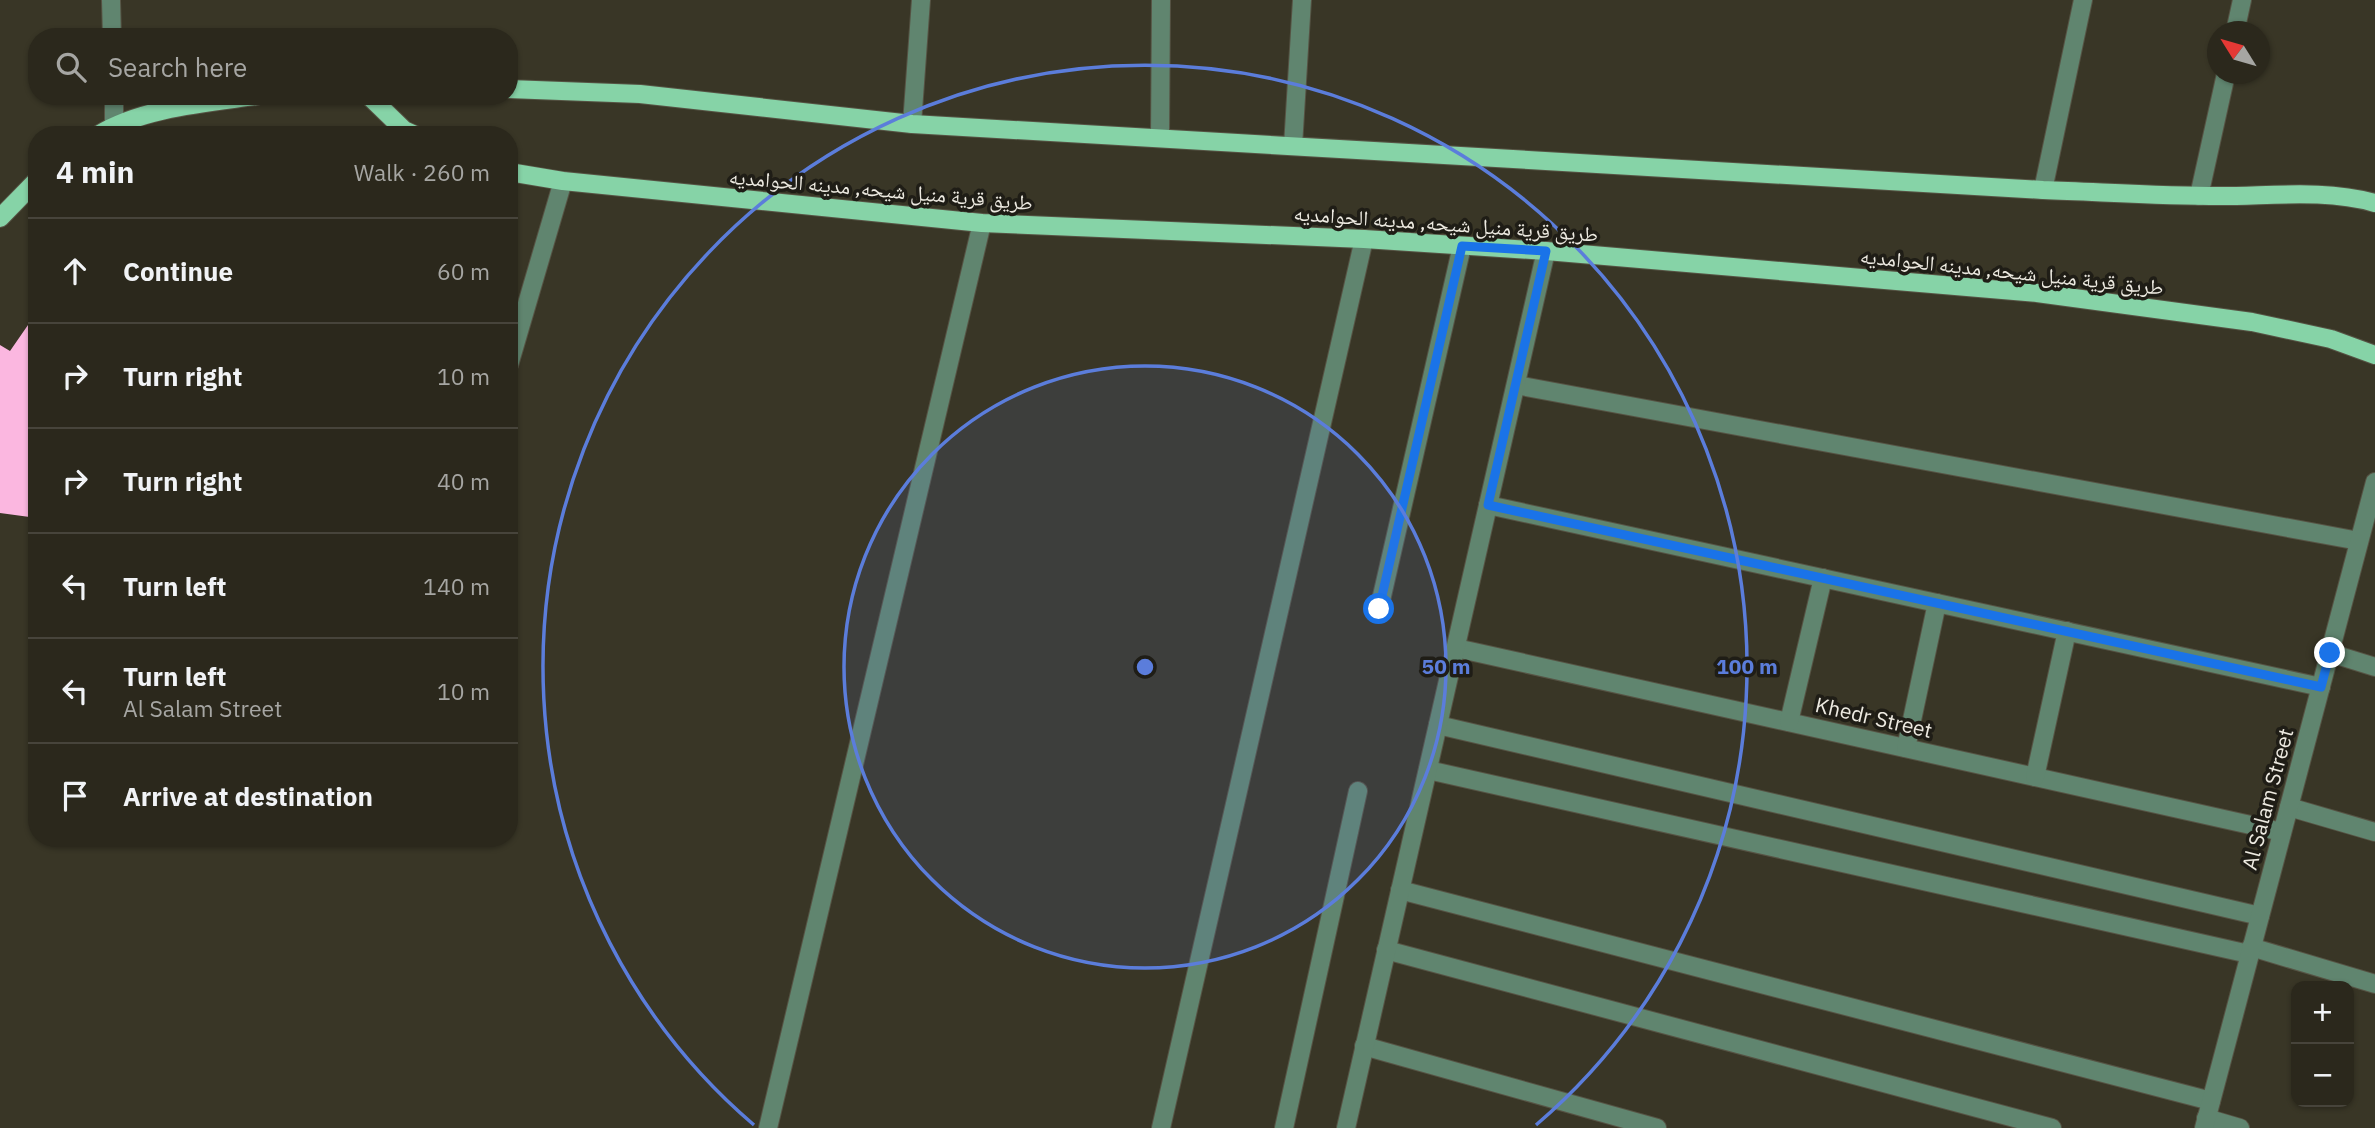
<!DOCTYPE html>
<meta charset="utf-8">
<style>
:root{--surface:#2b281c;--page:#373429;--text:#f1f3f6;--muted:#a6a6a3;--line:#47443b}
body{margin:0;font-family:"IBM Plex Sans","Noto Naskh Arabic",sans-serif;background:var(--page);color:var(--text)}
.controls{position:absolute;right:21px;bottom:21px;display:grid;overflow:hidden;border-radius:14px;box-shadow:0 2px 5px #0004}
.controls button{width:63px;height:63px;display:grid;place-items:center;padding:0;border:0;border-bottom:2px solid var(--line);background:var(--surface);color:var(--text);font:35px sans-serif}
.compass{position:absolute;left:2207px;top:21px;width:63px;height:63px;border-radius:50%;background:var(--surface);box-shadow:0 2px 5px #0004;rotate:307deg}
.stop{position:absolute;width:21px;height:21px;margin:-16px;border:5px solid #1a73e8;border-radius:50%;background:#fff}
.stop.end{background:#1a73e8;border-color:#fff;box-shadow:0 2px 7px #0008}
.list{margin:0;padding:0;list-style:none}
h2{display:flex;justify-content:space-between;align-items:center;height:91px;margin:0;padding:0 28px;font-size:30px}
h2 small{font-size:23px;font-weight:400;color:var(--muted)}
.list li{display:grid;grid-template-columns:46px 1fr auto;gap:21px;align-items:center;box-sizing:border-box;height:105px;padding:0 28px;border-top:2px solid var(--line)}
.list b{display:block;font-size:26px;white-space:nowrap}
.list p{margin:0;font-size:23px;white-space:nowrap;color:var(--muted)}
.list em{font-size:23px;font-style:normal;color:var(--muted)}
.icon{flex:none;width:38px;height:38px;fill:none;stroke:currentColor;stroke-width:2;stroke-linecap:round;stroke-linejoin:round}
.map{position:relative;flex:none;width:2375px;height:1128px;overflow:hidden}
.search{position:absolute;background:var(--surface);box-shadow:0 2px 5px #0004;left:28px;top:28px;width:490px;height:77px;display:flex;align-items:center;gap:18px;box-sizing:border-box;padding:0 24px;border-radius:28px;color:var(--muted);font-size:26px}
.panel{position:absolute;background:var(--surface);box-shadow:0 2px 5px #0004;left:28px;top:126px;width:490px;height:721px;border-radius:28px}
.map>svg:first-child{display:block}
.building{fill:#fbb7e0}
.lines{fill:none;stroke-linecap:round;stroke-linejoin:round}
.minor-casing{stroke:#565344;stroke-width:20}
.major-casing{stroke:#565344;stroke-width:20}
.minor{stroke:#60856f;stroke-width:18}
.major{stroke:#86d3a7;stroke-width:18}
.route{stroke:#1a73e8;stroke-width:9}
.ring{fill:none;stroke:#5b7ddb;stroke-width:3.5}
.labels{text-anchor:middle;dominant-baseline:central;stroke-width:7;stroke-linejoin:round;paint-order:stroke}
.street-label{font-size:21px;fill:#edeae1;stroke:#1f1d16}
.centre{fill:#5b7ddb;stroke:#1f1d16;stroke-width:3.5}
.ring-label{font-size:21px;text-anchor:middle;font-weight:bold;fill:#5b7ddb;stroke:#1f1d16;stroke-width:7;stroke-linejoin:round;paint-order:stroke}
</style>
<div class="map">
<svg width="2375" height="1128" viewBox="0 0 2375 1128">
<rect width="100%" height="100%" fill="#393626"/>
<!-- building -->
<polygon class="building" points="37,312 37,518 0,513 0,345 10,351"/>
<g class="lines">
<defs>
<g id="minor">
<polyline points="111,0 112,37"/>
<polyline points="2235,32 2242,0"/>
<polyline points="114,96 114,125"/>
<polyline points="912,124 921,0"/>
<polyline points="1160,138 1161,0"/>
<polyline points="1293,146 1302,0"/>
<polyline points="2043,190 2083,0"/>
<polyline points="2199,196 2226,74"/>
<polyline points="509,365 563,181"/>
<polyline points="1516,385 2359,541"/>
<polyline points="1488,505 2321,687"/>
<polyline points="1379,609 1462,246"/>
<polyline points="1456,648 2282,832"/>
<polyline points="2330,653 2375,667"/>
<polyline points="1789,722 1823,578"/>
<polyline points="1438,725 2260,916"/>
<polyline points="1906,748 1937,603"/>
<polyline points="1428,770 2249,954"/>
<polyline points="2035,777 2067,631"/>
<polyline points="2289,807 2375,832"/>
<polyline points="1400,890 2211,1101"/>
<polyline points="2251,947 2375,984"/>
<polyline points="1386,950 2052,1128"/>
<polyline points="1364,1046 1657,1128"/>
<polyline points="2206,1118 2240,1128"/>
<polyline points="768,1128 982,223"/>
<polyline points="1161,1128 1364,239"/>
<polyline points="1284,1128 1358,791"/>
<polyline points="1346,1128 1546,251"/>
<polyline points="2204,1128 2375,482"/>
</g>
<g id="major">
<path d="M 509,89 L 640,94 L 912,124 L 2043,190 C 2102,192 2161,196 2220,196 C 2271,196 2326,189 2375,203"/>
<polyline points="369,96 404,130 415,135"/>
<path d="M 98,135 C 142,108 206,103 256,96"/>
<polyline points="509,172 563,181 982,223 1364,239 1546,251 2037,293 2252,322 2331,339 2375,355"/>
<polyline points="0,218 37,180"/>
</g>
</defs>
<!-- minor casing -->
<use href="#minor" class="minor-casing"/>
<!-- major casing -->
<use href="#major" class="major-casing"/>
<!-- minor -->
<use href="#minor" class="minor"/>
<!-- major -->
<use href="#major" class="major"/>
</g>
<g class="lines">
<!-- route -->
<polyline class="route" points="1379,609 1462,246 1546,251 1488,505 2321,687 2330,653"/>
</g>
<!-- distance rings -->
<circle cx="1145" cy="667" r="301" fill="#5b7ddb" fill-opacity=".12"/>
<g class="ring">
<circle cx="1145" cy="667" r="301"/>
<path d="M754 1125A602 602 0 1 1 1536 1125"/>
</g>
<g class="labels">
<!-- street labels -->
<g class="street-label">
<text transform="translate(881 189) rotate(5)">طريق قرية منيل شيحه, مدينه الحوامديه</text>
<text transform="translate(1446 223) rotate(4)">طريق قرية منيل شيحه, مدينه الحوامديه</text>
<text transform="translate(2012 271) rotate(6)">طريق قرية منيل شيحه, مدينه الحوامديه</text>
<text transform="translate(1874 717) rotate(13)">Khedr Street</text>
<text transform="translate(2267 799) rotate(-75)">Al Salam Street</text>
</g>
</g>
<circle cx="1145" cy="667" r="10" class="centre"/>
<g class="ring-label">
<text x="1446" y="674">50 m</text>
<text x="1747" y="674">100 m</text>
</g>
</svg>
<div class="controls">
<button>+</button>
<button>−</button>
</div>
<svg class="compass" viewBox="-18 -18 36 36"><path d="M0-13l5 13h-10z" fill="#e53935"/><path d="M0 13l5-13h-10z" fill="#a6a6a3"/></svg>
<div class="stop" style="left:1379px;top:609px"></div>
<div class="stop end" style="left:2330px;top:653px"></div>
<div class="search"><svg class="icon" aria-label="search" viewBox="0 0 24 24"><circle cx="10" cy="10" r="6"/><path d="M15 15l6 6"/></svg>Search here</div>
<section class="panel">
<h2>4 min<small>Walk · 260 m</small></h2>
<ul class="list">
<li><svg class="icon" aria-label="ahead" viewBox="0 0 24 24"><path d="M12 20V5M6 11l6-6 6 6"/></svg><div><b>Continue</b></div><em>60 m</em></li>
<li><svg class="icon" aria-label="right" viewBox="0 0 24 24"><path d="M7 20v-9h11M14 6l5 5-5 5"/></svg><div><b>Turn right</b></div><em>10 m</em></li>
<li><svg class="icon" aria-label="right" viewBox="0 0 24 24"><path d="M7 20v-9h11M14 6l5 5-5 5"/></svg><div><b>Turn right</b></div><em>40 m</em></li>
<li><svg class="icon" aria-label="left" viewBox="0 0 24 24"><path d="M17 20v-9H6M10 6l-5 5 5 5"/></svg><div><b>Turn left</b></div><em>140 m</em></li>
<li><svg class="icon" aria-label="left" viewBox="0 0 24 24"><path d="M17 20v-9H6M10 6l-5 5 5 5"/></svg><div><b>Turn left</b><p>Al Salam Street</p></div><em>10 m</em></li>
<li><svg class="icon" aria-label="arrive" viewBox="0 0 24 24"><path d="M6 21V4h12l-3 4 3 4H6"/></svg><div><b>Arrive at destination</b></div></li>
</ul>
</section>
</div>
